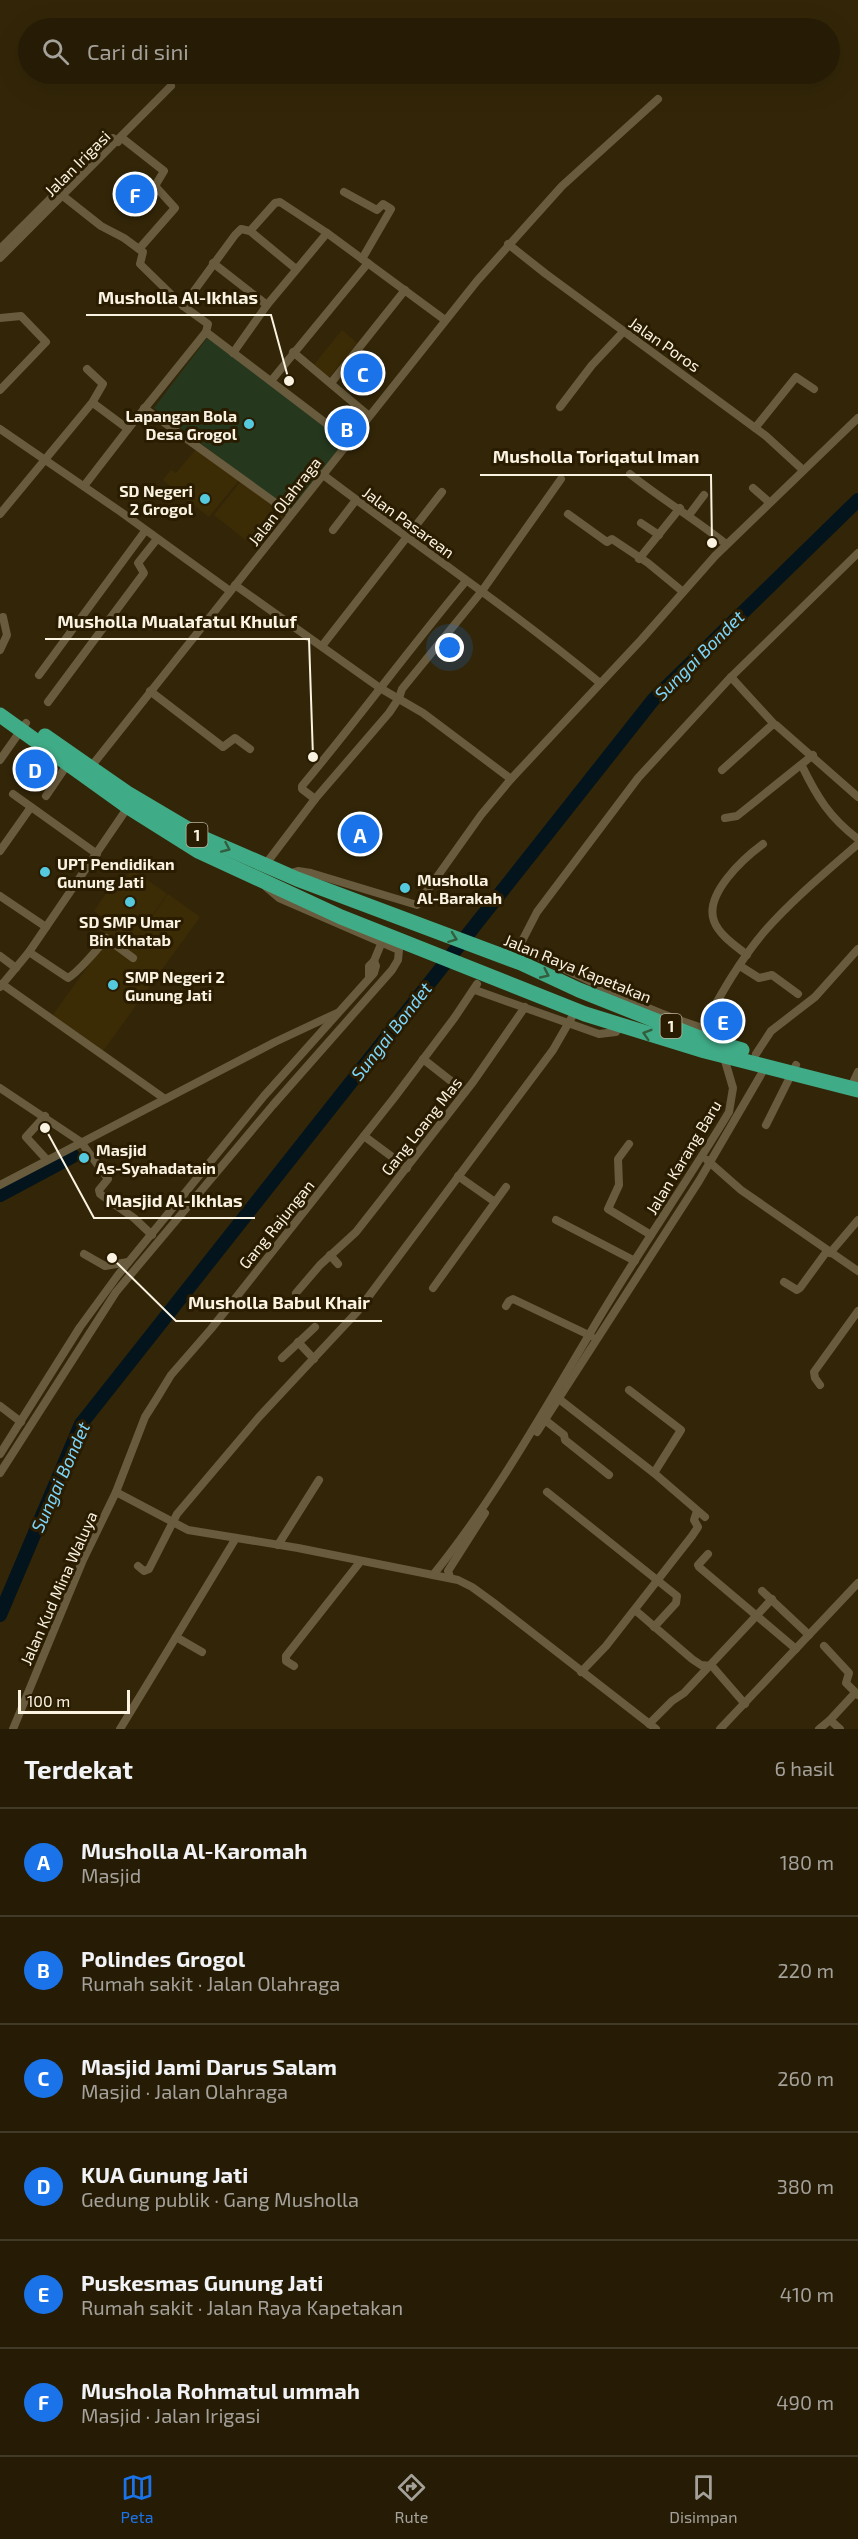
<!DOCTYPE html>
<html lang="id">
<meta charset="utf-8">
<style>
:root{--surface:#261c06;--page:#322914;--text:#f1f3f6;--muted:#a4a19b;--line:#423a28;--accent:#1a73e8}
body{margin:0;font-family:"Exo 2",sans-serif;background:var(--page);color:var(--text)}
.scale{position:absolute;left:18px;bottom:15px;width:112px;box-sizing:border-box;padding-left:6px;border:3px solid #fbf3e2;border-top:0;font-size:16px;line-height:21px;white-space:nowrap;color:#fbf3e2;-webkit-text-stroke:4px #291c00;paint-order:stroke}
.you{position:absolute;left:450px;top:648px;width:21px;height:21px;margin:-15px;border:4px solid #fff;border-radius:50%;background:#1a73e8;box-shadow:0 0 0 9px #1a73e833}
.badge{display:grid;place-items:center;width:39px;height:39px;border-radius:50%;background:var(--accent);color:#fff;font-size:20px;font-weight:700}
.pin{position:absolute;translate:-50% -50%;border:3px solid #fff;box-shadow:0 2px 6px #0006}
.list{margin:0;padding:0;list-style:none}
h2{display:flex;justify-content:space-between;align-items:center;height:78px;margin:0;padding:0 24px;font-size:26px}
h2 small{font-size:20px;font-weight:400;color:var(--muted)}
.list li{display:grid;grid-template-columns:39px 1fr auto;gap:18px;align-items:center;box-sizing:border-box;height:108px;padding:0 24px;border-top:2px solid var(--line)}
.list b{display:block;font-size:22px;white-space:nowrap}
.list p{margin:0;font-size:20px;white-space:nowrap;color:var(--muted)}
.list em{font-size:20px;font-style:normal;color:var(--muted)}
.icon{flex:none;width:33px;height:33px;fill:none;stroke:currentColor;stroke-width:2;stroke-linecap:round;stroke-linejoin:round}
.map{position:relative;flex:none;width:858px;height:1729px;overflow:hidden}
.search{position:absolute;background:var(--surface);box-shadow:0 6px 24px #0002;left:18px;right:18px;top:18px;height:66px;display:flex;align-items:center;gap:15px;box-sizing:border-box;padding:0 21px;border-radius:33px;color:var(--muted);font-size:22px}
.sheet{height:726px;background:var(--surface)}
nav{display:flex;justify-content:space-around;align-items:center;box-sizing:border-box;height:84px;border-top:2px solid var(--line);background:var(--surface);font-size:16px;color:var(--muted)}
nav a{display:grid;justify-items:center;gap:3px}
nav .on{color:var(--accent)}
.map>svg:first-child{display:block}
.built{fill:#3c2c05}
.green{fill:#25381e}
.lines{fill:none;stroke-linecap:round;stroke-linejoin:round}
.river{stroke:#03141c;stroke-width:14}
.street{stroke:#695b3d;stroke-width:8}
.highway{stroke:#40ac87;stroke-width:15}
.oneway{stroke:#335d3d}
.poi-dot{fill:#55cadf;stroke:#291c00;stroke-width:2}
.labels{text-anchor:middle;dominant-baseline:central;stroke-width:6;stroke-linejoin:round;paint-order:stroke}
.shield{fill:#291c00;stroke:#bcb29e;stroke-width:1.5}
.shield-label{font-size:15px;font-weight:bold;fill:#fbf3e2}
.street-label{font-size:16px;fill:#fbf3e2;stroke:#291c00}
.poi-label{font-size:16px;font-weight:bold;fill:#fbf3e2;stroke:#291c00;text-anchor:start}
.water-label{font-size:18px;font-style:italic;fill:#7cd6fc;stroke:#291c00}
.leader{fill:none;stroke:#fbf3e2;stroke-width:2}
.callout-dot{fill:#fbf3e2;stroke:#291c00;stroke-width:2}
.callout-label{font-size:18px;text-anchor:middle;font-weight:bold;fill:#fbf3e2;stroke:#291c00;stroke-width:6;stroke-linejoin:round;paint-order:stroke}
</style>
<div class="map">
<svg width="858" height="1729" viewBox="0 0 858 1729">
<rect width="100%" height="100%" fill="#332608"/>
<!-- built -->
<g class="built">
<polygon points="342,330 357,343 328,379 313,366"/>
<polygon points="198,447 239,480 209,517 163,480 171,470 176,473"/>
<polygon points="241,481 284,515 257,549 214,515"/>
<polygon points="132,869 167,894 128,951 168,894 200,917 100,1055 50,1019 109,937 95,927 102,917 94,911 114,882 120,885"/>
</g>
<!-- green -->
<polygon class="green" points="208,337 345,441 291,511 154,408"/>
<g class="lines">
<!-- river -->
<g class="river">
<polyline points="0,1195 73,1156"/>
<polyline points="0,1615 81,1424 653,700 858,500"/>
</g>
<!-- street -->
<g class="street">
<polyline points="122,138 164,171 155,186 175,208 139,249"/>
<polyline points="344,192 377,210 383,204 391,209 362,259"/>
<polyline points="63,196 101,226 124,238 143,252 140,264 183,306 208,324 206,332"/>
<polyline points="250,231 296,269"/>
<polyline points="508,244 546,274 766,436 803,470"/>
<polyline points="0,249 110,139 113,138 118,142"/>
<polyline points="0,258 171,86"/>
<polyline points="213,263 267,305"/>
<polyline points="183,306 235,235 241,229 250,231 275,203 280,202 327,233 445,320"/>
<polyline points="0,318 21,316 46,342 0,390"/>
<polyline points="293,352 368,415"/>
<polyline points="233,353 267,305 327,233"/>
<polyline points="87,369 103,384 92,403"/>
<polyline points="271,381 368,263"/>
<polyline points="331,383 405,290"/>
<polyline points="560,407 592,365 624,331"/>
<polyline points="144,408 291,514"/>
<polyline points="755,428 796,377 814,389"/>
<polyline points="0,429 121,512 230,591"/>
<path d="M 322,474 C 414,544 511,609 600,683"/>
<path d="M 630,474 C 661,499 695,519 726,544"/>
<polyline points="84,486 128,429"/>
<polyline points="753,488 769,502"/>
<polyline points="0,514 91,404 93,403 128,429 206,332 348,440"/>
<polyline points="568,514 607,542 612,539 648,563 682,591"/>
<polyline points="689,515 704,495"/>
<polyline points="641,523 659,535"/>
<polyline points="333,530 356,500"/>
<polyline points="639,559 680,508"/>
<polyline points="235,585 380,688 423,713 511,779"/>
<polyline points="322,646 442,492"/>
<polyline points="0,650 7,635 3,617"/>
<polyline points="39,675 145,531"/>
<polyline points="731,677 774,724"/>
<polyline points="150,691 223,747 235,738 250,749"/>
<polyline points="48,702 144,573 138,563 157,539"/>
<polyline points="0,760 26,723"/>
<path d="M 802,766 C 817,797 830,818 858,839"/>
<polyline points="90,768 477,281 562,186 658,99"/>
<polyline points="722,770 772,725 776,725 858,797"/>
<polyline points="13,794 97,854"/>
<polyline points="46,796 67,765"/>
<path d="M 315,799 L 302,789 L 302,786 C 358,719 410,648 466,581"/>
<polyline points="725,818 737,816 813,755"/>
<polyline points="0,851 31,807"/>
<polyline points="265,865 315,799 389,713 399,698 402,689 482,591 561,479"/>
<polyline points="288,874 298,871 311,873 417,905 481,815 511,779 641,640 715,556 858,418"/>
<polyline points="0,896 46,927"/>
<path d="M 29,952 L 68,978 C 77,973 99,948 106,938 L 133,958"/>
<path d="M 747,955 C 736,946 719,935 714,921 C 704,894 744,858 763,844"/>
<polyline points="0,956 16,968"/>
<polyline points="740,966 759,978 772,975 798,994"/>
<polyline points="369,977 369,966 374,961"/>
<polyline points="2,984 165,1099"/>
<polyline points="0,987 29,952 128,807"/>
<polyline points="475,990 599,1034 616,1032 620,1026"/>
<path d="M 703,1028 C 637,1008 583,976 521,949 L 521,943 L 537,912 L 638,778 L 731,677 L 858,553"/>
<path d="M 700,1032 C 719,998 739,961 764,932 C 792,900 826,872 858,844"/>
<polyline points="756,1054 771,1031 815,997 858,949"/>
<polyline points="423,1059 465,1092"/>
<polyline points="0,1088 81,1142 108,1179 99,1190 100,1194 134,1218 152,1235"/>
<polyline points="850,1089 858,1072"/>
<polyline points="45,1116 26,1137 47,1160"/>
<polyline points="766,1125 796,1065"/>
<polyline points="364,1136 407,1168"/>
<polyline points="629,1144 618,1159 619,1185 608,1209 651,1235"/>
<polyline points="707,1160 741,1190 858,1271"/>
<polyline points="458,1176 495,1202"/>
<polyline points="0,1185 275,1042 337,1013"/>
<polyline points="556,1220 635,1261"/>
<polyline points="830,1253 858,1220"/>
<polyline points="84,1254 105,1266 128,1262"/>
<polyline points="330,1255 338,1264"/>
<polyline points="784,1282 797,1290 800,1288 827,1251"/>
<polyline points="433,1288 506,1187"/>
<polyline points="296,1293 320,1265 356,1232 378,1204 473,1082 525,1007"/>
<polyline points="506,1306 509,1301 513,1299 591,1336"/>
<polyline points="298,1342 314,1359"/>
<polyline points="282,1358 315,1327"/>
<polyline points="820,1385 815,1378 814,1372 858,1311"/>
<polyline points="629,1390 681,1430 654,1473"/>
<polyline points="559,1399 654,1473 705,1517"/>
<polyline points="0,1406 21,1422"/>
<polyline points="545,1420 564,1435 565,1440 609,1475"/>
<polyline points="537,1432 699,1181 766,1066"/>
<polyline points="0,1454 80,1327 118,1275 264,1096 374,973 376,966 374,961 381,944"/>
<polyline points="0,1473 116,1292 273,1105 392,970 398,960 399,950 279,898 266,887"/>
<polyline points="116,1492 188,1530 298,1548 458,1580 472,1587 494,1603 656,1729"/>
<polyline points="547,1492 677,1596 676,1603 654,1627"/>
<polyline points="278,1545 319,1480"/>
<polyline points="708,1554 698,1565 699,1567 796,1649"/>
<polyline points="138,1566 144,1571 149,1569 177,1514 259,1417 357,1312 553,1050 576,1010"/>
<path d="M 433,1575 C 493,1501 540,1417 589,1335 C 633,1259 684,1187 729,1112 L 733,1088 L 723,1054"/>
<polyline points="450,1577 448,1571 485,1513"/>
<polyline points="762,1591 809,1635"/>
<polyline points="635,1610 692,1659 701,1665 712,1666 745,1704"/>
<polyline points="824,1646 849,1673 846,1683 858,1695"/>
<polyline points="202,1652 176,1637 236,1538"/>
<polyline points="294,1666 286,1661 286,1656 360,1562"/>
<polyline points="581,1672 606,1646 692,1536 698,1527 694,1520 697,1511"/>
<polyline points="830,1720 855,1693"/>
<polyline points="649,1724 672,1701 684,1693 772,1599"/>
<polyline points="13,1729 83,1560 116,1492 145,1417 157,1398 171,1375 211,1329 394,1098 455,1017 477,984"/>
<polyline points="120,1729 176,1637"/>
<polyline points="720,1729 858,1583"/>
<polyline points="819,1729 830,1720 840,1729"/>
</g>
<!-- highway -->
<g class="highway">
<polyline points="0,715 128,807 198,851 341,917 585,1014 705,1051 858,1090"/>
<polyline points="45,736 127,793 203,838 297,879 521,963 579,990 697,1037 742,1050"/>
</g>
</g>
<!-- one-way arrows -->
<defs><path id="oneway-chevron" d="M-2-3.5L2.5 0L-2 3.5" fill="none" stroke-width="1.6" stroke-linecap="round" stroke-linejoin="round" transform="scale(1.5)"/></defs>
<g class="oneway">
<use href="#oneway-chevron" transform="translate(226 848) rotate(24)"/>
<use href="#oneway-chevron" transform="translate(453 938) rotate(20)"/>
<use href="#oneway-chevron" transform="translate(545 974) rotate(25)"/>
<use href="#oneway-chevron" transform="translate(647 1034) rotate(-163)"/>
</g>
<!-- markers -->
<g class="poi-dot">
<circle cx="249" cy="424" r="6"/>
<circle cx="205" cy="499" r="6"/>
<circle cx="45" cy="872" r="6"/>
<circle cx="405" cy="888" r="6"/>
<circle cx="130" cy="902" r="6"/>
<circle cx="113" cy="985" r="6"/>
<circle cx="84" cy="1158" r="6"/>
</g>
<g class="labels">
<!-- shield labels -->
<g class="shield">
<rect x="186.5" y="823" width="21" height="24" rx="4.5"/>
<rect x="660.5" y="1014" width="21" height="24" rx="4.5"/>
</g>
<g class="shield-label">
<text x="197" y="835">1</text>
<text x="671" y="1026">1</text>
</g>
<!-- street labels -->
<g class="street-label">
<text transform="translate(77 163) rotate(-45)">Jalan Irigasi</text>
<text transform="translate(665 344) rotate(35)">Jalan Poros</text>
<text transform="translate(284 501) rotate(-52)">Jalan Olahraga</text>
<text transform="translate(409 522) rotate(36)">Jalan Pasarean</text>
<text transform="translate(578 968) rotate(22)">Jalan Raya Kapetakan</text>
<text transform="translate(421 1126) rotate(-52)">Gang Loang Mas</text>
<text transform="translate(683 1157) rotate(-59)">Jalan Karang Baru</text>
<text transform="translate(276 1224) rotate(-51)">Gang Rajungan</text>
<text transform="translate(58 1588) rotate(-66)">Jalan Kud Mina Waluya</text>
</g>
<!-- poi labels -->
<g class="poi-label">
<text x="237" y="415" text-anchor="end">Lapangan Bola<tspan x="237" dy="18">Desa Grogol</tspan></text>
<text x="193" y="490" text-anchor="end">SD Negeri<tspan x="193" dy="18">2 Grogol</tspan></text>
<text x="57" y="863">UPT Pendidikan<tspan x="57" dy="18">Gunung Jati</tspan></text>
<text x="417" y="879">Musholla<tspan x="417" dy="18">Al-Barakah</tspan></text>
<text x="130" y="921" text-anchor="middle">SD SMP Umar<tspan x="130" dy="18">Bin Khatab</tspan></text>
<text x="125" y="976">SMP Negeri 2<tspan x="125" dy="18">Gunung Jati</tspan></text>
<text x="96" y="1149">Masjid<tspan x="96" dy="18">As-Syahadatain</tspan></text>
</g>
<!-- water labels -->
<g class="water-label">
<text transform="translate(699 655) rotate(-45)">Sungai Bondet</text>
<text transform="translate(391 1031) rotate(-52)">Sungai Bondet</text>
<text transform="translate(60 1477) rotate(-66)">Sungai Bondet</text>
</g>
</g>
<!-- callouts -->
<path class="leader" d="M289 381L271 315H86M712 543L711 475H480M313 757L309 639H45M45 1128L94 1218H255M112 1258L176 1321H382"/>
<g class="callout-dot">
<circle cx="289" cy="381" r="6"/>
<circle cx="712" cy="543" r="6"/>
<circle cx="313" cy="757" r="6"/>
<circle cx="45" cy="1128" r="6"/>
<circle cx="112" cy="1258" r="6"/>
</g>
<g class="callout-label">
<text x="178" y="304">Musholla Al-Ikhlas</text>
<text x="596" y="463">Musholla Toriqatul Iman</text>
<text x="177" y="628">Musholla Mualafatul Khuluf</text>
<text x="174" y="1207">Masjid Al-Ikhlas</text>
<text x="279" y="1309">Musholla Babul Khair</text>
</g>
</svg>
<div class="scale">100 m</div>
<div class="you"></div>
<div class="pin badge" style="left:360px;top:834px">A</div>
<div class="pin badge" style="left:347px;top:428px">B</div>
<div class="pin badge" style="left:363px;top:373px">C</div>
<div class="pin badge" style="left:35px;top:769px">D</div>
<div class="pin badge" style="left:723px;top:1021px">E</div>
<div class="pin badge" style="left:135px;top:194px">F</div>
<div class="search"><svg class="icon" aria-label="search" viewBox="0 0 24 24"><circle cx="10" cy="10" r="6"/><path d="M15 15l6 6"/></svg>Cari di sini</div>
</div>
<section class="sheet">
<h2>Terdekat<small>6 hasil</small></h2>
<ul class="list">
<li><span class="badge">A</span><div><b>Musholla Al-Karomah</b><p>Masjid</p></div><em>180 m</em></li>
<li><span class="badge">B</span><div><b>Polindes Grogol</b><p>Rumah sakit · Jalan Olahraga</p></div><em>220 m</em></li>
<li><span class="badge">C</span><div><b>Masjid Jami Darus Salam</b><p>Masjid · Jalan Olahraga</p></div><em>260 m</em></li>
<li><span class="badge">D</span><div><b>KUA Gunung Jati</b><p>Gedung publik · Gang Musholla</p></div><em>380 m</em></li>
<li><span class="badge">E</span><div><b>Puskesmas Gunung Jati</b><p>Rumah sakit · Jalan Raya Kapetakan</p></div><em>410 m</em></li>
<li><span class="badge">F</span><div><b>Mushola Rohmatul ummah</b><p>Masjid · Jalan Irigasi</p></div><em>490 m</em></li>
</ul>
</section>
<nav>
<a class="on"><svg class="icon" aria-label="map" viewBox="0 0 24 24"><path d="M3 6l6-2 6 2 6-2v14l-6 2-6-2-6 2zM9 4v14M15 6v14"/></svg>Peta</a>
<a><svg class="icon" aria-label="directions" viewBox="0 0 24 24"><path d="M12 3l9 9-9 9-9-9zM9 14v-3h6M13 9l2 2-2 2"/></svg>Rute</a>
<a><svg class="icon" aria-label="saved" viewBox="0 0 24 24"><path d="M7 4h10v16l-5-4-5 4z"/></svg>Disimpan</a>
</nav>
